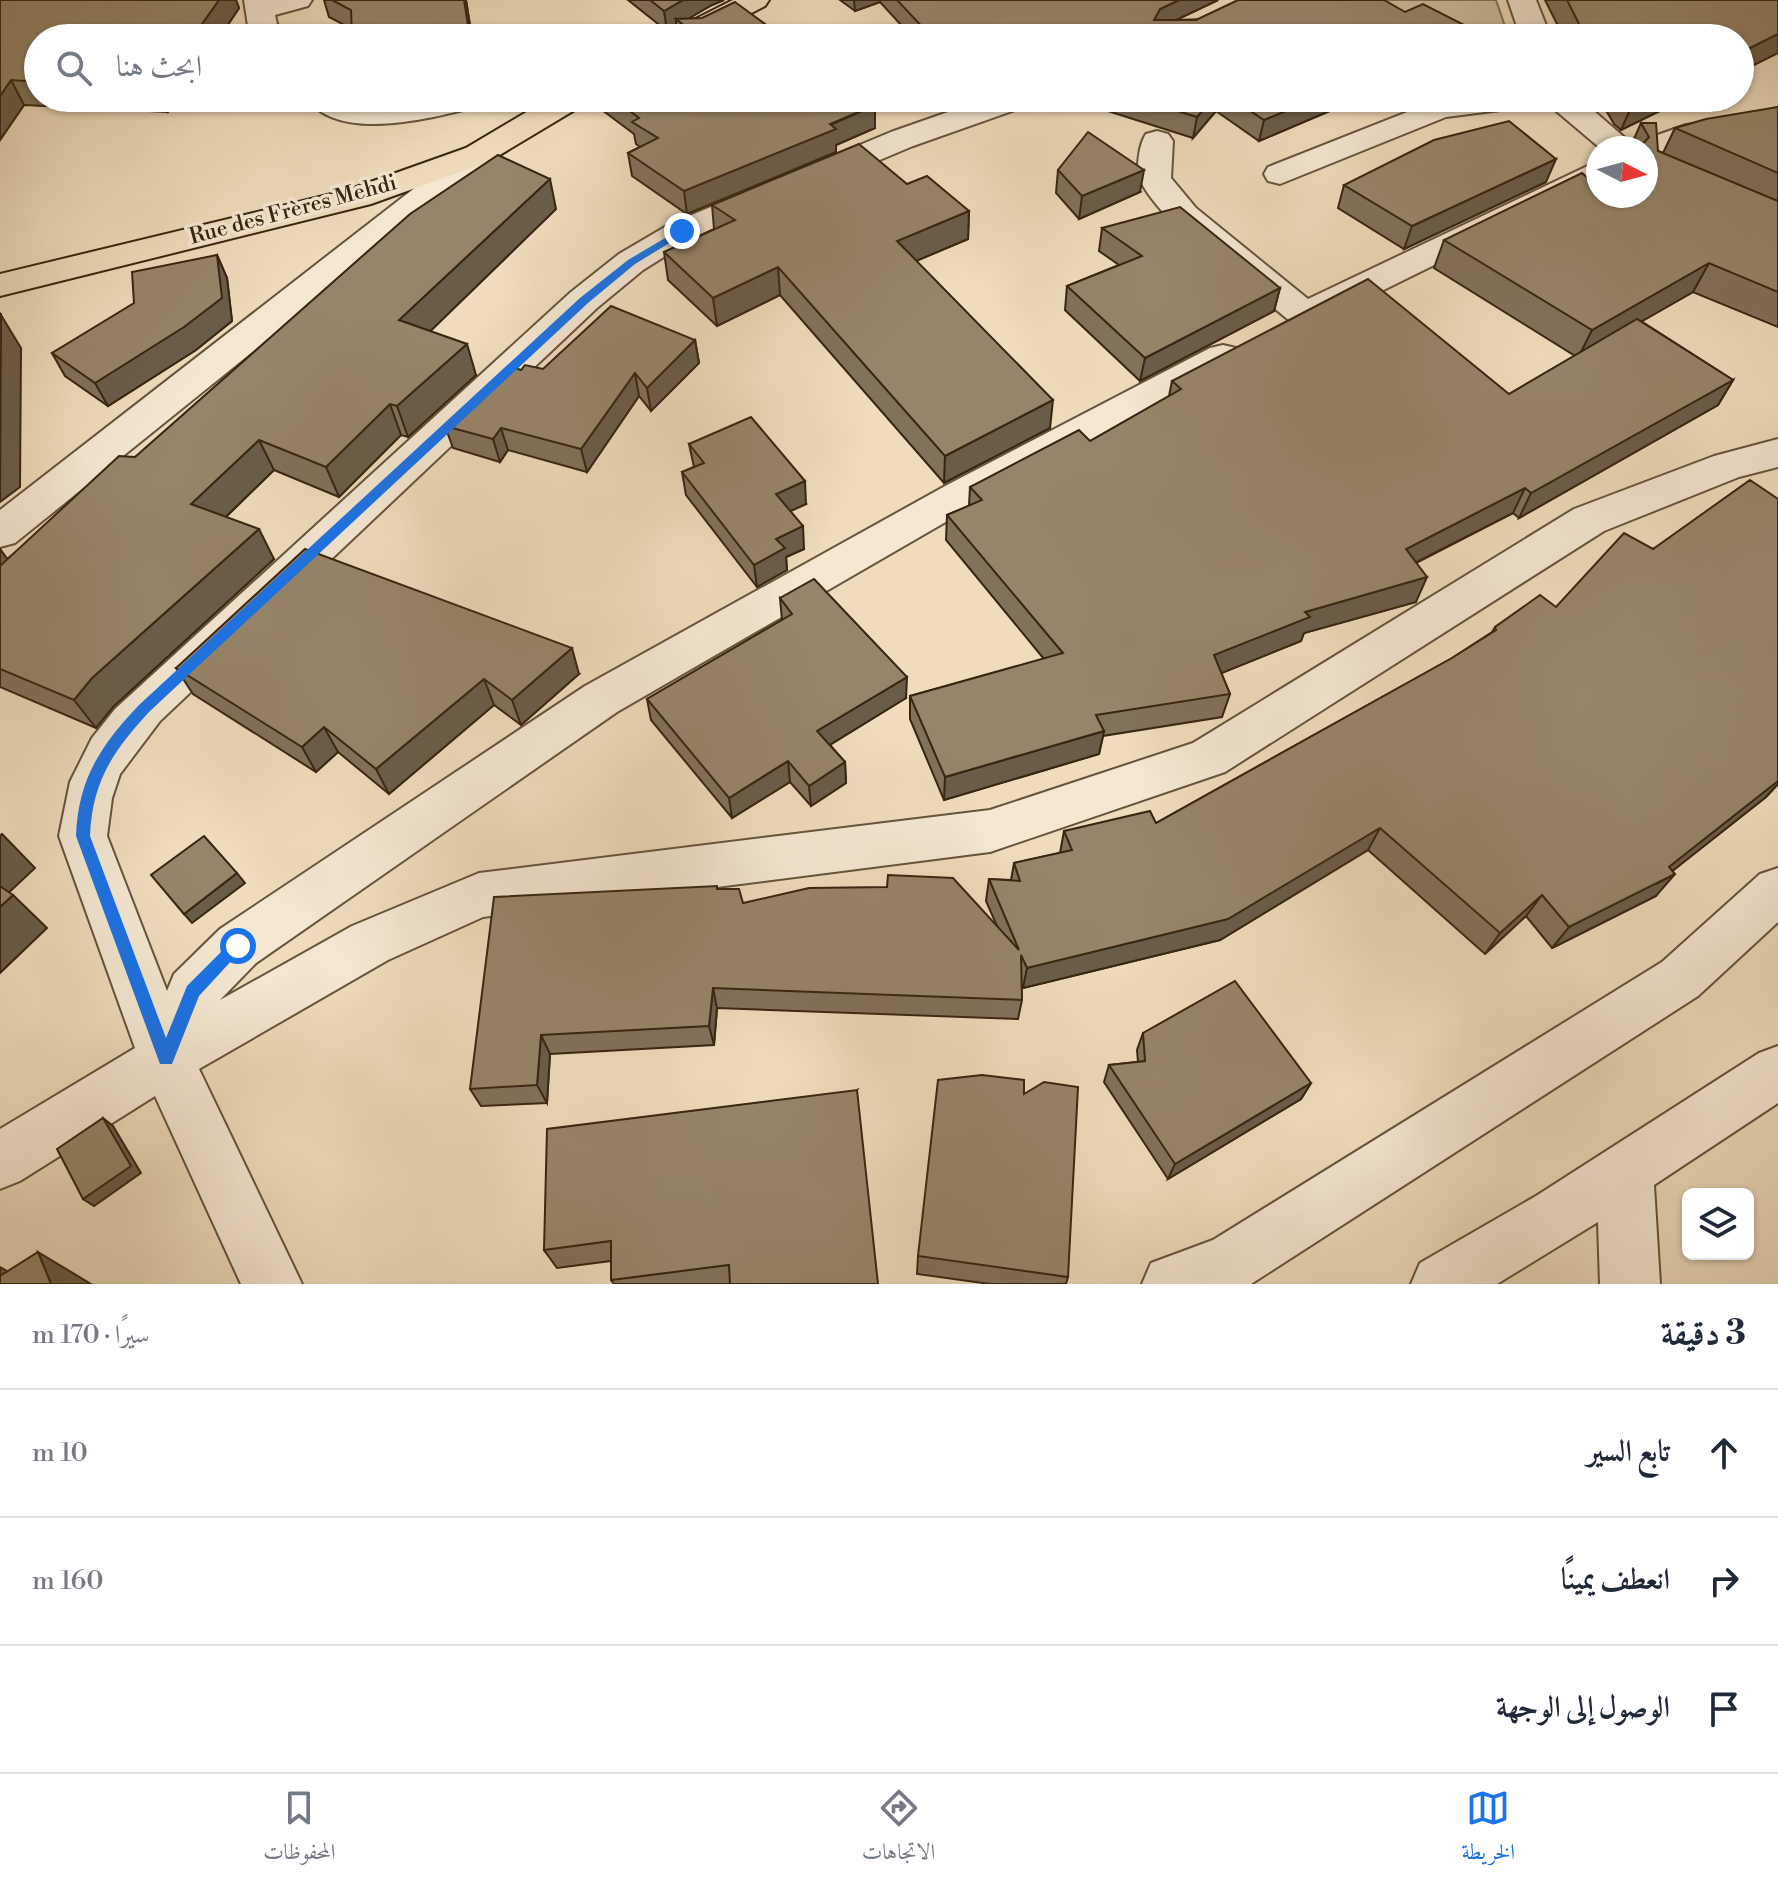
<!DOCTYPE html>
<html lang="ar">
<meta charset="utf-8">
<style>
:root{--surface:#fff;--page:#f6f6f7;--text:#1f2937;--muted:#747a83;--line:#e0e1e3;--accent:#1a73e8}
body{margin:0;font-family:"Libre Bodoni",Amiri,serif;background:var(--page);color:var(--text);direction:rtl}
.controls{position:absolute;right:24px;bottom:24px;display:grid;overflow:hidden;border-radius:12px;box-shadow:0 2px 6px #0004}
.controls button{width:72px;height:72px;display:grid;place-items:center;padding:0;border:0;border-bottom:2px solid var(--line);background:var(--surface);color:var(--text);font:40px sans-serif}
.compass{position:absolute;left:1586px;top:136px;width:72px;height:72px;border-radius:50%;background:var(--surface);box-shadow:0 2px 6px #0004;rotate:96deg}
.stop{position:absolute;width:24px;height:24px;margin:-18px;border:6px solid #1a73e8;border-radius:50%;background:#fff}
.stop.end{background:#1a73e8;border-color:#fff;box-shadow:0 2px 8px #0008}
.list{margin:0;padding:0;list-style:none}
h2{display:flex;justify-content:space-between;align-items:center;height:104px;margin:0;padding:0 32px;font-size:34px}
h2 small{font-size:26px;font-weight:400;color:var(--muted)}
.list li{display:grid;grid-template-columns:52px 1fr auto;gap:24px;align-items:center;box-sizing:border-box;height:128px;padding:0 32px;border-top:2px solid var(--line)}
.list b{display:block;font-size:30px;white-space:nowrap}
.list em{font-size:26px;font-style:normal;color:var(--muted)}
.icon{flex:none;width:44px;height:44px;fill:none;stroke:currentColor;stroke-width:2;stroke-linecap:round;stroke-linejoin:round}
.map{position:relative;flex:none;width:1778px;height:1284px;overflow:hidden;direction:ltr}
.search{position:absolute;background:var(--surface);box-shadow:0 2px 6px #0004;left:24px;right:24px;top:24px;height:88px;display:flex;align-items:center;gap:20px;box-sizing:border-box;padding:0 28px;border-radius:44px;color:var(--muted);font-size:30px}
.sheet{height:488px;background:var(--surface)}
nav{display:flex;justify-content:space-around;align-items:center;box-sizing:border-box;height:112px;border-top:2px solid var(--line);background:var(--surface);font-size:22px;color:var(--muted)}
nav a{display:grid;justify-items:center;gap:4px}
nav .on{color:var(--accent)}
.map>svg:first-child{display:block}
.green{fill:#cfbd9f;stroke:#827258;stroke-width:2}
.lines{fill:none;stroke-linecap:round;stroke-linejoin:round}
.minor-casing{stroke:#64543c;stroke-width:4}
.major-casing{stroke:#362611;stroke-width:4}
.minor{fill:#f4e8d3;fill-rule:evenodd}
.major{fill:#eedcbc;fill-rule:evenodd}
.wall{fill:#81725b;stroke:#362611;stroke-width:2}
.shaded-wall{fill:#695d4a;stroke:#362611;stroke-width:2}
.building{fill:#96856a;stroke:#362611;stroke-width:2}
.route{fill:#1a73e8}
.labels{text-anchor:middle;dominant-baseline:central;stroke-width:7;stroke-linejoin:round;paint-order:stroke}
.far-street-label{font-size:22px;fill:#362611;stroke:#f4e8d3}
</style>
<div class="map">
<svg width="1778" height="1284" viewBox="0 0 1778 1284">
<rect width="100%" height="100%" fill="#eedcbc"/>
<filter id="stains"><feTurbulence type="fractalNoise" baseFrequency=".0025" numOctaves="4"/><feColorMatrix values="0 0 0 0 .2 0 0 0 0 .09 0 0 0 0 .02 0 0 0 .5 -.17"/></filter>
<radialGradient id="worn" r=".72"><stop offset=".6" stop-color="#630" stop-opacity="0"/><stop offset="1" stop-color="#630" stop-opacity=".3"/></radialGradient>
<!-- green -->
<path class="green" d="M 1363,0 L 1496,0 L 1509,38 C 1449,38 1414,32 1363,0 Z"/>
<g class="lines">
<defs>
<g id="minor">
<polygon points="244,0 312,0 308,6 275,15 277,24 288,38 257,38 248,26"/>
<polygon points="1508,0 1536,0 1551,38 1521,38"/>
<path d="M 307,98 L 344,98 L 359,104 L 375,105 L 431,98 L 488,98 L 484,105 C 439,116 339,145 307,98 Z"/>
<polygon points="988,98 1033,98 1029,105 913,146 694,238 643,270 597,308 160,721 120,774 112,798 107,836 167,991 174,974 220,929 585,686 947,485 1210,348 1223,345 1236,348 1242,357 1236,366 975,505 617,712 256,963 220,1000 352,926 479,873 990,810 1193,743 1574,509 1714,456 1778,439 1778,467 1739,477 1604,531 1225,772 990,852 483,917 388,960 199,1069 302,1284 241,1284 155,1096 20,1181 0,1189 0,1129 135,1048 59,836 70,782 92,738 115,709 571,292 619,254 670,224 891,132"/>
<polygon points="1579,98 1632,144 1686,125 1778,113 1778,131 1691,144 1646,158 1646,148 1600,148 1548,104 1446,117 1280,184 1268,181 1264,174 1268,167 1440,99"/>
<path d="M 1157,131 L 1168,134 L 1173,141 L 1171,178 L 1196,208 L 1308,299 L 1598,161 L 1598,184 L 1333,315 L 1304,326 L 1291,322 C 1250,287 1165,228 1141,182 C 1135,171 1139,144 1146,134 Z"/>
<polygon points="477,145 488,148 493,155 488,162 15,543 0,547 0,510 466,148"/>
<polygon points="1778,868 1778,922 1698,996 1251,1284 1142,1284 1151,1263 1213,1240 1662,962 1760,874"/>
<polygon points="1778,1046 1778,1103 1654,1185 1660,1284 1600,1284 1598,1222 1497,1284 1411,1284 1420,1263 1536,1196 1759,1053"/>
</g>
<g id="major">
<polygon points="733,0 769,0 765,6 703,38 665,38 670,32"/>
<polygon points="550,98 587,98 583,105 488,162 371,204 0,296 0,274 348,190 466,148"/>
</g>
</defs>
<!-- minor casing -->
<use href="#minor" class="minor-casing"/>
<!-- major casing -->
<use href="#major" class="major-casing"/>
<!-- minor -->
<use href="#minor" class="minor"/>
<!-- major -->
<use href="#major" class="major"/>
</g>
<!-- wall -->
<g class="wall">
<polygon points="0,0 236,0 239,8 219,38 38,38 38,98 177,98 168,112 24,105 0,140"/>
<polygon points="324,0 466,0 472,38 352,29 329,17"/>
<polygon points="628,0 724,0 712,5 689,18 784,38 678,38 676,26 667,31"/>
<polygon points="840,0 1218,0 1176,20 1405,12 1470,28 1467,38 913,38 880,2 855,11"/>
<polygon points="1545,0 1778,0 1778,53 1740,72 1740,38 1564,38"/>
<polygon points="600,98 865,98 875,105 875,128 836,145 836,152 687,214 632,176 628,153 640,147 636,144 634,134 602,110"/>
<polygon points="1067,98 1360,98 1259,141 1216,111 1193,138"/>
<polygon points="1599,98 1686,98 1621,130 1614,124"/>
<polygon points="1778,107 1778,327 1693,292 1641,321 1733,380 1718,405 1519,518 1513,513 1416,563 1416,602 1304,633 1301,641 1221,673 1230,694 1222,717 1103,736 1099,754 944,800 910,719 910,696 1044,659 946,540 947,515 969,506 970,487 1090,441 1169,396 1172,381 1509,394 1575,356 1434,268 1444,240 1598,196 1646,148 1630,148 1641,123 1658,151 1663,153 1675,128"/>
<polygon points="1058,170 1140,192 1079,219 1056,193"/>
<polygon points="1546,182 1404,249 1338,208 1344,185"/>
<polygon points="907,184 969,211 968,239 916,261 1050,428 944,483 780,295 717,326 668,280 664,252 714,229 712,205"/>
<polygon points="556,209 430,331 476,375 408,437 401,435 339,497 274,470 226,517 274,559 113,707 96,728 0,687 0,549 7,559 135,457"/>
<polygon points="1102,228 1280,288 1274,311 1140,381 1065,310 1067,286 1119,265 1099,251"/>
<polygon points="217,255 227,278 232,321 196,350 108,406 65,376 52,353"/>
<polygon points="695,340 699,363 651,411 639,396 587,472 508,450 500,462 453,448 445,426 521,370 543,369"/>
<polygon points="689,444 806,504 790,511 804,549 786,557 787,570 757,587 686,495 682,472 694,467"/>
<polygon points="1778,499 1778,784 1766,797 1672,871 1656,896 1552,948 1526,916 1485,954 1368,850 1220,940 1023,988 1021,984 1022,1000 1018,1019 717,1008 714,1045 550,1054 547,1103 481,1106 470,1089 717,889 743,903 997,926 986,901 989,879 1011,880 1014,863 1060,853 1064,831 1156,823 1452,658 1492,632 1495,627 1556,607 1653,549"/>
<polygon points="780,598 906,698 830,745 845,762 846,783 811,806 790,782 732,818 651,720 647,699 782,620"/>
<polygon points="176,668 579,674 521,725 494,705 389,794 338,752 316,772 193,694"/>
<polygon points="1143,1033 1311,1083 1301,1099 1168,1179 1104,1082 1109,1065 1138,1062 1137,1050"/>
<polygon points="857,1090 730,1284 614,1284 611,1280 611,1261 557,1268 544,1250"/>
<polygon points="1024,1094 1068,1277 1066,1284 990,1284 917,1274 918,1256"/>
</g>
<!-- shaded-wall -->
<g class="shaded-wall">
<polygon points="219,0 236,0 239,8 219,38 192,38"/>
<polygon points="464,0 466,0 472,38 470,38"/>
<polygon points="683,0 724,0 712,5 681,23 676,19 676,26 667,31 664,11"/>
<polygon points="854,0 880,0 880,2 855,11"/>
<polygon points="1179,0 1218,0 1157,29 1154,20 1160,9"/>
<polygon points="1470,28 1467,38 1449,38"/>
<polygon points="1778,34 1778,53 1740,72 1740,53"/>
<polygon points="11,80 24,105 0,140 0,96"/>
<polygon points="162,98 177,98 168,112"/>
<polygon points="1213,98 1218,98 1216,111 1193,138 1197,117"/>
<polygon points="1316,98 1360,98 1259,141 1264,120"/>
<polygon points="1646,98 1686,98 1621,130 1632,105"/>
<polygon points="875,105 875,128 836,145 836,152 687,214 684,191"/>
<polygon points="1556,159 1546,182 1404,249 1412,226"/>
<polygon points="1144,170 1140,192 1079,219 1082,196"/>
<polygon points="550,179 556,209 410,351 399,320"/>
<polygon points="969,211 968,239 897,269 897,241"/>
<polygon points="217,255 227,278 232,321 196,350 108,406 95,383"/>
<polygon points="1709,263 1693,292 1578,358 1592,330"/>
<polygon points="778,267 780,295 717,326 713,298"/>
<polygon points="1280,288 1274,311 1140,381 1145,358"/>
<polygon points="1,315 21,348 20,487 0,502"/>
<polygon points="695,340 699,363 651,411 647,388"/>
<polygon points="467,344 476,375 408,437 397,406"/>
<polygon points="635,373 639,396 587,472 581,449"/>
<polygon points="1733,380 1718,405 1519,518 1531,493"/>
<polygon points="1053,400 1050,428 944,483 945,456"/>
<polygon points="390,404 401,435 339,497 326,467"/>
<polygon points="501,428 508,450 500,462 493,439"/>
<polygon points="259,440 274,470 208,534 191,504"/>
<polygon points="805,481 806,504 778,517 776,494"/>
<polygon points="1525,488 1513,513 1395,573 1406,549"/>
<polygon points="803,526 804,549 786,557 787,570 757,587 754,565 776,539"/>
<polygon points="259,529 274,559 113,707 96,728 74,700 92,678"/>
<polygon points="0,549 20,576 0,572"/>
<polygon points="1427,577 1416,602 1304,633 1301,641 1207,679 1214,655 1305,612"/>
<polygon points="572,648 579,674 521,725 512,700"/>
<polygon points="907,677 906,698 818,752 817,731"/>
<polygon points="484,679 494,705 389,794 376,769"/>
<polygon points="324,727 338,752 316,772 302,747"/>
<polygon points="1104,731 1099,754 944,800 945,777"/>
<polygon points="788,761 790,782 732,818 729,798"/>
<polygon points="845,762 846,783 811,806 809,786"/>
<polygon points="1778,774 1778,784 1766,797 1656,884 1675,874 1656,896 1552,948 1569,927 1669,867"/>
<polygon points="1380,828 1368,850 1220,940 1023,988 1027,968"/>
<polygon points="2,834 35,868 3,898 0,896 0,836"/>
<polygon points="237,873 245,883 192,923 184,914"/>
<polygon points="13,895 47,928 0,973 0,907"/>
<polygon points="1542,895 1526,916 1485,954 1500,933"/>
<polygon points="713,988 717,1008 714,1045 709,1026"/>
<polygon points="541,1035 550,1054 547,1103 537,1085"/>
<polygon points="1311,1083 1301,1099 1168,1179 1175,1164"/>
<polygon points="103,1118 113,1126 141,1173 94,1206 83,1199"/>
<polygon points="38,1252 91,1284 51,1284"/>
<polygon points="0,1267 21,1279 0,1284"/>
</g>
<!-- building -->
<g class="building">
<polygon points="0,0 219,0 192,38 38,38 38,82 11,80 0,96"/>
<polygon points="332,0 464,0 470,38 352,38 351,10"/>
<polygon points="650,0 683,0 664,11"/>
<polygon points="897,0 1179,0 1160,9 1154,20 1196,20 1238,0 1384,0 1405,12 1423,4 1470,28 1449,38 944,38 928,33"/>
<polygon points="1567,0 1778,0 1778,34 1740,53 1740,38 1586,38"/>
<polygon points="735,2 784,38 700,38 676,19 702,18"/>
<polygon points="613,98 865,98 875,105 830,124 836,129 684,191 628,153 658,138 632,122 639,118"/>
<polygon points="1136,98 1213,98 1197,117"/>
<polygon points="1231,98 1316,98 1264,120"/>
<polygon points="1624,98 1646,98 1632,105"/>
<polygon points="1778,107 1778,173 1675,128 1706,119"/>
<polygon points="1509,121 1556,159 1412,226 1344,185 1434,140"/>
<polygon points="1641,123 1656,123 1658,151 1778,201 1778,292 1709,263 1592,330 1444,240 1582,173 1598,187 1598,196 1646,196 1646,148 1639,148 1649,137"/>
<polygon points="1088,132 1144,170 1082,196 1058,170"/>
<polygon points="859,144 907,184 927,176 969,211 897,241 1053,400 945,456 778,267 713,298 664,252 735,220 712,205"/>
<polygon points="498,155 550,179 399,320 467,344 397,406 390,404 326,467 259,440 191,504 259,529 92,678 74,700 0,669 0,566 119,456 135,457 410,214"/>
<polygon points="1180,207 1280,288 1145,358 1067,286 1142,256 1102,228"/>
<polygon points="217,255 222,298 184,327 95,383 52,353 134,303 132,272"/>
<polygon points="1368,279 1509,394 1637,319 1733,380 1531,493 1525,488 1406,549 1427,577 1305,612 1310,617 1214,655 1230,694 1096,715 1104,731 945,777 910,696 1063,653 947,515 982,500 970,487 1079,430 1090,441 1181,389 1172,381"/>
<polygon points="611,306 695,340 647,388 635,373 581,449 501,428 493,439 445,426 509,366 521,370 525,365 543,369"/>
<polygon points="1,315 0,360 0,316"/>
<polygon points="751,417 805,481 776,494 803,526 776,539 785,548 754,565 682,472 704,463 689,444"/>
<polygon points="1750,480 1778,499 1778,781 1669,867 1675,874 1569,927 1542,895 1500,933 1380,828 1228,919 1027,968 1021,955 1022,1000 713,988 709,1026 541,1035 537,1085 470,1089 494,897 717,886 717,889 739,889 743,903 809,888 887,887 888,875 953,878 1019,950 989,879 1020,881 1014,863 1072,850 1064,831 1150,811 1156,823 1452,658 1496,630 1495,627 1540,595 1556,607 1624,533 1653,549"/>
<polygon points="305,549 572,648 512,700 484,679 376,769 324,727 302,747 176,668"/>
<polygon points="814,579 907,677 817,731 845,762 809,786 788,761 729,798 647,699 792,614 780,598"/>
<polygon points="204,836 237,873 184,914 151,875"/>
<polygon points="0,886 13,895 0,907"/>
<polygon points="1235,981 1311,1083 1175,1164 1109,1065 1145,1061 1143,1033"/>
<polygon points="982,1075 1024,1080 1024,1094 1044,1082 1078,1087 1068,1277 918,1256 938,1080"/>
<polygon points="857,1090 878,1284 730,1284 729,1265 611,1280 611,1241 544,1250 547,1129"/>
<polygon points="103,1118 131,1166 83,1199 57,1149"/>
<polygon points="38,1252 51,1284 0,1284 0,1276"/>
</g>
<!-- route -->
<path class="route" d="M 682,228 L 687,231 L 686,233 L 635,264 L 588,303 L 149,712 C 113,751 92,782 90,836 L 166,1038 L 187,986 L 232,941 L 243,941 L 245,946 L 199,996 L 172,1064 L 160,1064 L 76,836 C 78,779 101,745 139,705 L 580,298 L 628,260 Z"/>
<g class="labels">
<!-- far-street labels -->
<g class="far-street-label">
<text transform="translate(293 210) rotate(-15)">Rue des Frères Mehdi</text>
</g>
</g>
<rect width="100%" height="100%" filter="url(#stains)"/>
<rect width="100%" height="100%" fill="url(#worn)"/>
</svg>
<div class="controls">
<button><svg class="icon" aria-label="layers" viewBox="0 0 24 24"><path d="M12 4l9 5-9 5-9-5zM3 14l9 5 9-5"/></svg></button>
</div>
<svg class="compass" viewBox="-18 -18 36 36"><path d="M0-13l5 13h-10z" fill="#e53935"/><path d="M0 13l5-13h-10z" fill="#747a83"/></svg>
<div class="stop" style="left:238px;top:946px"></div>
<div class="stop end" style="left:682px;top:231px"></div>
<div class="search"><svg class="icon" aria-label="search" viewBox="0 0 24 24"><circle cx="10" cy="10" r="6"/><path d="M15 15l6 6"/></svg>ابحث هنا</div>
</div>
<section class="sheet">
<h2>3 دقيقة<small>سيرًا · 170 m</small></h2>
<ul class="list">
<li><svg class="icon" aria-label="ahead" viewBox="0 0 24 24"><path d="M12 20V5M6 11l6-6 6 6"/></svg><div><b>تابع السير</b></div><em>10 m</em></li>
<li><svg class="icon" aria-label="right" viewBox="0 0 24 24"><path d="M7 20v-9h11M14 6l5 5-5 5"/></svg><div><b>انعطف يمينًا</b></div><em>160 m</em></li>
<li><svg class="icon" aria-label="arrive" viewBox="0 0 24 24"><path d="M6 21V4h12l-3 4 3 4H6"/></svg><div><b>الوصول إلى الوجهة</b></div></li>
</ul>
</section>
<nav>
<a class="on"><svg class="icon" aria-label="map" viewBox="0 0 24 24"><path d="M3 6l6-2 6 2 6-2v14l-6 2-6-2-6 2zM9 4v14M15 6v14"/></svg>الخريطة</a>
<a><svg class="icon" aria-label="directions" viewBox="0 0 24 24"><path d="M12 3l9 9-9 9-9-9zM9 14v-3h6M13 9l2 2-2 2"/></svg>الاتجاهات</a>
<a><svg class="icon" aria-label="saved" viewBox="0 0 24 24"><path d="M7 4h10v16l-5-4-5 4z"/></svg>المحفوظات</a>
</nav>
